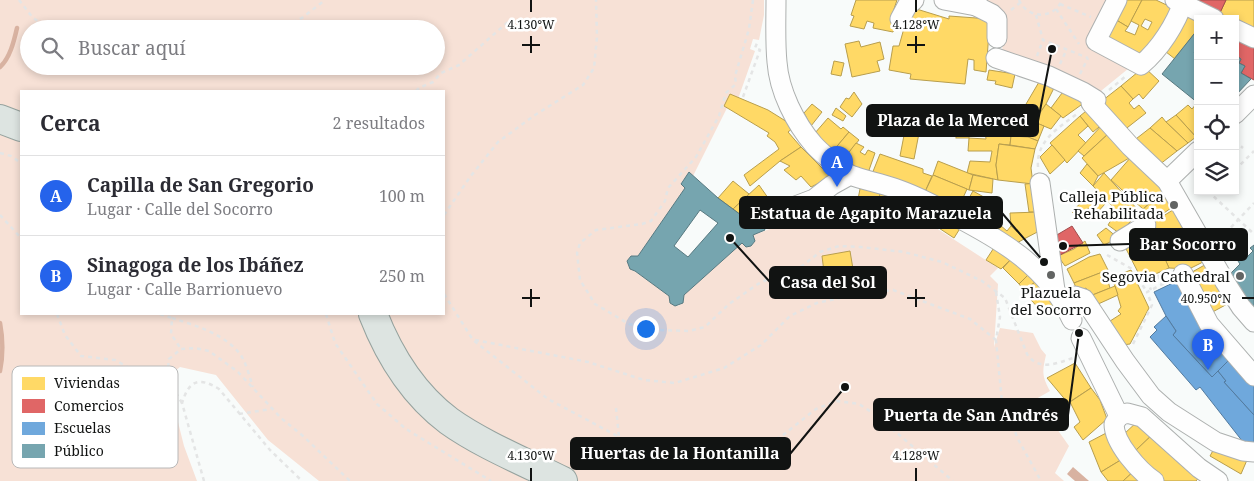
<!DOCTYPE html>
<html lang="es">
<meta charset="utf-8">
<style>
:root{--surface:#fff;--page:#f2f2f3;--text:#2b2b33;--muted:#7c7c81;--line:#e1e1e2;--accent:#2563eb}
body{margin:0;font-family:"Noto Serif",serif;background:var(--page);color:var(--text)}
.controls{position:absolute;right:15px;top:15px;display:grid;overflow:hidden;border-radius:0px;box-shadow:0 2px 8px #0003}
.controls button{width:45px;height:45px;display:grid;place-items:center;padding:0;border:0;border-bottom:1px solid var(--line);background:var(--surface);color:var(--text);font:25px sans-serif}
.you{position:absolute;left:645px;top:328px;width:18px;height:18px;margin:-12px;border:4px solid #fff;border-radius:50%;background:#1a73e8;box-shadow:0 0 0 8px #1a73e833}
.badge{display:grid;place-items:center;width:32px;height:32px;border-radius:50%;background:var(--accent);color:#fff;font-size:16px;font-weight:700}
.pin{position:absolute;translate:-50% -41px;filter:drop-shadow(0 1px 2px #0008)}
.pin::after{content:'';position:absolute;top:26px;width:18px;height:15px;background:inherit;clip-path:polygon(0 0,100% 0,50% 100%)}
.list{margin:0;padding:0;list-style:none}
h2{display:flex;justify-content:space-between;align-items:center;height:65px;margin:0;padding:0 20px;font-size:21px}
h2 small{font-size:16px;font-weight:400;color:var(--muted)}
.list li{display:grid;grid-template-columns:32px 1fr auto;gap:15px;align-items:center;box-sizing:border-box;height:80px;padding:0 20px;border-top:1px solid var(--line)}
.list b{display:block;font-size:19px;white-space:nowrap}
.list p{margin:0;font-size:16px;white-space:nowrap;color:var(--muted)}
.list em{font-size:16px;font-style:normal;color:var(--muted)}
.icon{flex:none;width:28px;height:28px;fill:none;stroke:currentColor;stroke-width:2;stroke-linecap:round;stroke-linejoin:round}
.map{position:relative;flex:none;width:1254px;height:481px;overflow:hidden}
.search{position:absolute;background:var(--surface);box-shadow:0 2px 8px #0003;left:20px;top:20px;width:425px;height:55px;display:flex;align-items:center;gap:12px;box-sizing:border-box;padding:0 18px;border-radius:28px;color:var(--muted);font-size:19px}
.panel{position:absolute;background:var(--surface);box-shadow:0 2px 8px #0003;left:20px;top:90px;width:425px;height:225px;border-radius:0px}
.map>svg:first-child{display:block}
.green{fill:#f7e1d6;fill-rule:evenodd}
.water{fill:#d8b2a1}
.homes{fill:#ffd966;stroke:#b89e4d;fill-rule:evenodd}
.shops{fill:#e06666;stroke:#a24d4d}
.schools{fill:#6fa8dc;stroke:#537b9f}
.public{fill:#76a5af;stroke:#587980;fill-rule:evenodd}
.lines{fill:none;stroke-linecap:round;stroke-linejoin:round}
.stream{stroke:#d8b2a1;stroke-width:4.5}
.street-casing{stroke:#adb0af;stroke-width:21}
.primary-casing{stroke:#95a29e;stroke-width:30}
.path{stroke:#e4e5e5;stroke-width:2.5;stroke-dasharray:4 4;stroke-linecap:butt}
.street{stroke:#fefefe;stroke-width:19}
.primary{stroke:#dde4e1;stroke-width:28}
.ticks{fill:none;stroke:#111312;stroke-width:2}
.poi-dot{fill:#626463;stroke:#fff;stroke-width:2}
.labels{text-anchor:middle;dominant-baseline:central;stroke-width:5;stroke-linejoin:round;paint-order:stroke}
.poi-label{font-size:15px;fill:#111312;stroke:#fff;text-anchor:end}
.key{fill:#fff;stroke:#b8b8b8;stroke-width:1}
.key-label{font-size:14px;fill:#111312}
.ticks-label{font-size:12px;text-anchor:middle;fill:#111312;stroke:#fff;stroke-width:5;stroke-linejoin:round;paint-order:stroke}
.leader{fill:none;stroke:#111312;stroke-width:2}
.callout-dot{fill:#111312;stroke:#fff;stroke-width:2}
.callout{fill:#111312;stroke:#111312;stroke-width:2}
.callout-label{font-size:16px;text-anchor:middle;font-weight:bold;fill:#fff}
</style>
<div class="map">
<svg width="1254" height="481" viewBox="0 0 1254 481">
<rect width="100%" height="100%" fill="#f8fbfa"/>
<!-- green -->
<g class="green">
<path d="M 0,0 L 764,0 L 764,15 L 759,40 L 753,39 L 750,49 L 755,51 L 738,99 L 730,95 L 724,105 L 727,108 L 693,176 L 689,172 L 681,183 L 685,188 L 638,256 C 630,254 626,260 629,267 L 669,296 L 672,304 L 678,306 L 683,303 L 684,295 L 742,243 L 746,247 L 751,246 L 755,241 L 753,235 L 827,209 L 828,218 L 840,217 L 840,209 L 921,217 L 917,222 L 920,227 L 925,229 L 930,224 L 998,268 L 990,276 L 998,284 L 994,347 L 1000,328 L 1033,333 L 1041,349 L 1046,355 C 1042,372 1042,376 1050,391 L 1036,399 L 1069,446 L 1055,473 L 1064,481 L 319,481 L 268,440 L 216,375 L 180,367 L 167,378 L 184,446 L 197,481 L 0,481 ZM 29,29 L 436,29 L 436,66 L 29,66 ZM 21,91 L 444,91 L 444,314 L 21,314 Z"/>
<polygon points="982,0 1114,0 1134,64 1096,95 1002,54 1004,16"/>
</g>
<!-- water -->
<polygon class="water" points="1073,467 1089,481 1075,481 1067,474"/>
<!-- homes -->
<g class="homes">
<polygon points="856,0 897,0 891,18 898,21 893,32 873,28 874,23 867,21 864,29 850,26 854,16 851,15"/>
<polygon points="1123,0 1142,0 1128,27 1113,18"/>
<path d="M 1142,0 L 1156,0 L 1175,9 L 1139,58 L 1103,39 L 1113,18 L 1128,27 L 1125,31 L 1135,35 L 1139,25 L 1131,21 ZM 1145,19 L 1152,22 L 1148,30 L 1141,26 Z"/>
<polygon points="1226,0 1254,0 1254,32 1235,23 1235,19 1227,19 1219,15"/>
<polygon points="910,7 949,19 949,16 990,19 986,72 974,70 974,60 968,59 965,84 910,79 911,74 889,70 893,46 899,46"/>
<polygon points="1187,11 1198,19 1198,29 1175,59 1161,48"/>
<polygon points="859,41 861,47 880,42 884,59 877,61 880,71 852,77 845,44"/>
<polygon points="834,61 844,63 841,76 831,74"/>
<polygon points="1144,67 1159,81 1143,99 1139,94 1133,99 1121,86"/>
<polygon points="989,70 1015,74 1012,88 995,84 996,81 987,80"/>
<polygon points="1039,82 1055,86 1046,104 1034,122 1019,116"/>
<polygon points="1121,86 1133,99 1129,103 1134,109 1139,105 1146,113 1123,131 1098,104"/>
<polygon points="1065,89 1088,100 1063,118 1051,108"/>
<polygon points="854,92 862,104 852,117 840,107 846,98 849,99"/>
<polygon points="730,94 768,110 784,120 793,128 788,132 801,147 780,161 750,186 744,175 779,149 775,142 767,136 769,133 724,106"/>
<polygon points="1197,103 1198,135 1196,137 1176,115 1188,105 1192,109"/>
<polygon points="812,104 822,112 811,126 804,113"/>
<polygon points="1046,104 1061,116 1051,129 1034,122"/>
<polygon points="1091,107 1104,123 1093,132 1080,116"/>
<polygon points="836,108 846,116 843,121 832,115"/>
<polygon points="1176,115 1196,137 1188,143 1166,122"/>
<polygon points="1019,116 1044,126 1038,141 1028,137 1006,135 1006,121 1016,121"/>
<polygon points="1080,116 1088,126 1078,135 1086,143 1067,163 1050,143"/>
<polygon points="1162,117 1166,122 1188,143 1177,151 1150,128"/>
<polygon points="828,118 841,129 843,127 849,132 833,151 815,133"/>
<polygon points="1006,121 1006,135 1011,136 1010,145 999,144 996,165 998,180 967,173 970,161 990,162 992,151 968,151 969,138 986,139 985,129 969,130 969,122"/>
<rect x="956" y="122" width="13" height="16"/>
<polygon points="1104,123 1108,134 1084,156 1078,151"/>
<polygon points="906,125 920,128 914,159 900,156"/>
<polygon points="1150,128 1177,151 1159,165 1132,142"/>
<polygon points="849,132 859,140 843,160 833,151"/>
<polygon points="1108,134 1131,157 1098,176 1082,158"/>
<polygon points="1011,136 1028,137 1038,141 1035,149 1010,145"/>
<polygon points="856,143 864,147 860,152 865,155 868,150 875,153 868,173 843,160"/>
<polygon points="999,144 1035,149 1031,168 1033,184 998,180 996,165"/>
<polygon points="1052,145 1065,160 1050,174 1040,157"/>
<polygon points="801,147 831,177 811,187 801,176 796,180 784,170 790,166 780,161"/>
<polygon points="880,154 923,169 923,173 932,176 924,194 872,174"/>
<polygon points="1131,157 1163,191 1143,209 1111,180"/>
<polygon points="938,161 973,175 969,190 933,175"/>
<polygon points="1087,164 1098,176 1093,186 1080,173"/>
<polygon points="1104,173 1140,212 1119,233 1108,225 1113,217 1114,208 1093,186"/>
<polygon points="933,175 967,189 958,209 924,194"/>
<polygon points="973,175 993,179 992,193 969,190"/>
<polygon points="733,181 749,194 733,209 718,198"/>
<polygon points="1037,183 1040,212 1029,212 1025,184"/>
<polygon points="861,184 881,190 877,208 857,204"/>
<polygon points="759,185 773,205 745,218 733,209"/>
<polygon points="881,190 903,196 899,210 877,206"/>
<polygon points="973,191 1000,206 991,228 960,214"/>
<polygon points="1163,191 1174,206 1148,224 1140,212"/>
<polygon points="1094,193 1105,204 1095,215 1088,208 1078,218 1072,212 1089,194 1091,197"/>
<polygon points="903,196 923,205 919,215 899,210"/>
<polygon points="923,205 964,222 954,238 919,215"/>
<polygon points="1176,208 1207,260 1189,269 1169,268 1149,225"/>
<polygon points="1040,212 1043,229 1024,239 1011,226 1010,213"/>
<polygon points="995,218 1000,221 1000,225 1007,231 1011,226 1024,239 1015,244 991,228"/>
<polygon points="1149,225 1158,245 1145,250 1150,258 1162,252 1169,268 1142,280 1122,241"/>
<polygon points="1106,228 1118,238 1104,245 1097,235"/>
<polygon points="1085,241 1090,253 1065,266 1058,256 1074,249"/>
<polygon points="997,243 1014,256 1001,269 986,260"/>
<polygon points="850,251 854,275 825,280 822,256"/>
<polygon points="1100,254 1108,270 1074,283 1067,269 1089,257"/>
<polygon points="1014,256 1031,272 1019,284 1003,268"/>
<polygon points="1210,262 1231,302 1207,315 1185,276"/>
<polygon points="1131,270 1149,308 1130,344 1122,345 1107,323 1121,314 1118,311 1121,307 1112,277"/>
<polygon points="1105,271 1110,288 1090,296 1086,288 1078,292 1074,283"/>
<polygon points="1031,272 1038,280 1024,290 1019,284"/>
<polygon points="1038,280 1046,288 1036,295 1030,286"/>
<polygon points="1115,286 1118,295 1096,305 1090,296"/>
<polygon points="1046,288 1059,306 1046,316 1030,299"/>
<polygon points="1075,363 1091,388 1068,403 1047,378"/>
<polygon points="1091,388 1100,400 1107,419 1083,440 1074,427 1080,422 1070,402"/>
<polygon points="1139,420 1154,433 1134,452 1123,435"/>
<polygon points="1110,431 1124,458 1101,472 1089,442"/>
<polygon points="1154,433 1203,473 1196,481 1162,481 1134,452"/>
<polygon points="1216,445 1247,460 1241,474 1210,456"/>
<polygon points="1124,458 1134,471 1123,481 1108,481 1101,472"/>
<polygon points="1134,471 1145,481 1123,481"/>
</g>
<!-- shops -->
<g class="shops">
<polygon points="1192,0 1226,0 1219,15"/>
<polygon points="1240,36 1254,44 1254,80 1241,73 1245,66 1239,63 1241,59 1235,55 1237,50 1235,49 1235,45"/>
<polygon points="1072,226 1083,243 1058,256 1050,239"/>
</g>
<!-- schools -->
<g class="schools">
<polygon points="1181,279 1233,356 1212,377 1173,335 1176,331 1166,316 1154,292"/>
<polygon points="1166,316 1176,331 1173,335 1212,377 1218,371 1226,381 1224,382 1254,415 1254,445 1243,442 1200,387 1196,390 1150,337 1157,330 1154,327"/>
<polygon points="1233,356 1254,381 1254,415 1224,382 1226,381 1218,371"/>
</g>
<!-- public -->
<g class="public">
<polygon points="1198,29 1198,47 1194,53 1198,56 1198,103 1162,74"/>
<polygon points="1235,55 1241,59 1239,63 1245,66 1241,73 1251,79 1235,96"/>
<path d="M 689,172 L 718,198 L 745,218 L 757,213 L 765,230 L 753,235 L 755,241 L 751,246 L 746,247 L 742,243 L 684,295 L 683,303 L 675,306 L 670,303 L 669,296 L 635,271 L 630,269 L 627,261 L 631,256 L 638,256 L 685,188 L 681,184 ZM 700,210 L 718,223 L 688,257 L 674,246 Z"/>
<polygon points="1254,245 1254,312 1246,296 1230,279 1227,273 1231,273 1240,264 1238,261 1242,256 1245,259 1253,251 1250,248"/>
</g>
<g class="lines">
<!-- stream -->
<g class="stream">
<path d="M 0,67 C 10,58 14,41 17,28"/>
<path d="M 0,323 C 3,339 3,356 0,371"/>
</g>
<defs>
<g id="street">
<path d="M 776,0 C 776,20 775,42 777,62 C 779,91 795,123 814,145 C 824,156 838,166 850,175"/>
<polyline points="944,0 976,6 977,0"/>
<path d="M 1117,0 L 1096,41 L 1141,65 C 1160,49 1176,24 1184,0"/>
<polyline points="1175,0 1214,19"/>
<polyline points="976,6 992,14 997,19 997,38"/>
<polyline points="900,19 907,6 914,0"/>
<polyline points="1235,29 1254,38"/>
<polyline points="996,58 1049,76 1083,92 1096,100"/>
<polyline points="1091,103 1130,146 1167,181 1225,282 1241,307 1254,322"/>
<polyline points="1235,114 1254,95"/>
<polyline points="1167,181 1198,151"/>
<polyline points="1040,183 1055,290"/>
<path d="M 772,215 L 814,199 L 832,185 L 850,175 C 864,180 879,183 894,188 C 912,194 930,203 947,212 C 998,238 1047,265 1072,320"/>
<polyline points="1120,241 1146,225"/>
<polyline points="1183,274 1209,324 1254,376"/>
<polyline points="1062,300 1075,296 1084,299 1125,361 1151,396 1169,412 1216,442 1243,451 1254,452"/>
<polyline points="1081,338 1119,416"/>
<polyline points="1119,416 1127,413 1142,417 1199,468 1218,481"/>
<path d="M 1119,416 L 1114,424 C 1114,443 1139,471 1154,481"/>
</g>
<g id="primary">
<polyline points="0,119 21,127"/>
<path d="M 373,314 C 389,355 413,394 449,421 C 481,444 527,463 563,481"/>
</g>
</defs>
<!-- street casing -->
<use href="#street" class="street-casing"/>
<!-- primary casing -->
<use href="#primary" class="primary-casing"/>
<!-- path -->
<g class="path">
<polyline points="19,0 33,18 50,29"/>
<path d="M 753,0 L 749,29 L 735,76 L 736,84 L 726,93 L 719,116 L 696,157 L 668,188 L 665,201 L 651,221 L 642,224 L 596,230 L 580,243 L 577,253 L 580,280 L 595,304 L 629,324 L 656,330 L 689,331 L 705,327 L 729,304 L 758,284 L 785,271 L 802,266 L 820,252 L 839,246 L 861,247 L 904,252 L 942,262 L 982,281 L 1005,298 L 1027,354 C 1039,372 1057,363 1073,358"/>
<path d="M 1019,0 C 1027,19 1054,20 1062,0"/>
<polyline points="1060,4 1091,17"/>
<polyline points="1056,9 1079,44"/>
<polyline points="1011,10 1020,3"/>
<polyline points="1036,15 1043,40 1088,58"/>
<polyline points="278,29 302,18 325,0"/>
<polyline points="1037,56 1043,40"/>
<polyline points="1060,64 1066,51"/>
<polyline points="1080,74 1088,58"/>
<polyline points="1109,90 1126,76"/>
<polyline points="416,91 419,88 433,82 441,73 459,65 509,21"/>
<polyline points="743,97 760,50 755,48 757,43 760,44"/>
<polyline points="1235,141 1243,148"/>
<polyline points="0,153 11,156 21,163"/>
<path d="M 1038,167 C 1036,140 1059,128 1078,113"/>
<polyline points="1235,170 1254,151"/>
<polyline points="1214,191 1211,194 1254,234"/>
<polyline points="830,208 830,210 838,210 838,207 857,208"/>
<polyline points="0,215 21,238"/>
<polyline points="444,215 470,177 498,142 535,115 583,85 594,68 597,37 596,0"/>
<polyline points="1220,239 1254,203"/>
<polyline points="1107,255 1132,269 1147,292"/>
<polyline points="1158,275 1162,284"/>
<polyline points="1147,280 1151,290"/>
<polyline points="996,292 1000,317 996,340 1002,402 1019,441 1041,481"/>
<polyline points="444,294 473,340 548,399 621,438 676,465 709,467 750,455 783,435 816,409 837,401 859,404 876,415 953,481"/>
<polyline points="57,314 65,335 81,356 115,360 144,376 167,378"/>
<polyline points="160,314 172,318 171,334 181,349"/>
<polyline points="326,314 335,343 377,404 406,429 491,481"/>
<path d="M 172,318 C 196,326 227,334 242,357 C 247,366 250,378 253,387"/>
<polyline points="475,340 588,362 644,380 675,383 724,368 761,345 790,316 817,303 858,294 893,290 970,319 996,340"/>
<polyline points="1133,344 1152,305 1147,292 1169,281"/>
<polyline points="182,403 167,378 169,359 181,349 195,348 209,351 238,372 281,418 303,436 350,481"/>
<polyline points="616,408 619,437"/>
<polyline points="239,414 271,409"/>
<path d="M 204,481 L 182,403 C 189,381 198,376 219,389 L 270,450 L 302,481"/>
</g>
<!-- street -->
<use href="#street" class="street"/>
<!-- primary -->
<use href="#primary" class="primary"/>
</g>
<!-- ticks -->
<path class="ticks" d="M 531,0 L 531,12M 916,0 L 916,12M 531,36 L 531,53M 916,36 L 916,53M 522,45 L 540,45M 907,45 L 925,45M 531,289 L 531,307M 916,289 L 916,307M 522,298 L 540,298M 907,298 L 925,298M 1242,298 L 1254,298M 531,468 L 531,481M 916,468 L 916,481"/>
<!-- markers -->
<g class="poi-dot">
<circle cx="1174" cy="205" r="5"/>
<circle cx="1051" cy="275" r="5"/>
<circle cx="1240" cy="276" r="5"/>
</g>
<g class="labels">
<!-- poi labels -->
<g class="poi-label">
<text x="1164" y="196">Calleja Pública<tspan x="1164" dy="17">Rehabilitada</tspan></text>
<text x="1230" y="276">Segovia Cathedral</text>
<text x="1051" y="292" text-anchor="middle">Plazuela<tspan x="1051" dy="17">del Socorro</tspan></text>
</g>
</g>
<!-- legend -->
<rect x="12" y="366" width="166" height="102" rx="8" class="key"/>
<rect x="22" y="377" width="23" height="13" fill="#ffd966"/>
<rect x="22" y="399" width="23" height="14" fill="#e06666"/>
<rect x="22" y="422" width="23" height="13" fill="#6fa8dc"/>
<rect x="22" y="444" width="23" height="14" fill="#76a5af"/>
<g class="key-label">
<text x="54" y="388">Viviendas</text>
<text x="54" y="411">Comercios</text>
<text x="54" y="433">Escuelas</text>
<text x="54" y="456">Público</text>
</g>
<g class="ticks-label">
<text x="531" y="29">4.130°W</text>
<text x="916" y="29">4.128°W</text>
<text x="1206" y="303">40.950°N</text>
<text x="531" y="460">4.130°W</text>
<text x="916" y="460">4.128°W</text>
</g>
<!-- callouts -->
<path class="leader" d="M1052 49L1038 121M1044 262L1002 213M1063 246L1130 244M730 238L770 282M1079 333L1068 415M845 387L790 454"/>
<g class="callout-dot">
<circle cx="1052" cy="49" r="5"/>
<circle cx="1044" cy="262" r="5"/>
<circle cx="1063" cy="246" r="5"/>
<circle cx="730" cy="238" r="5"/>
<circle cx="1079" cy="333" r="5"/>
<circle cx="845" cy="387" r="5"/>
</g>
<g class="callout">
<rect x="867" y="105" width="171" height="31" rx="5"/>
<rect x="740" y="197" width="262" height="31" rx="5"/>
<rect x="1130" y="229" width="117" height="31" rx="5"/>
<rect x="770" y="267" width="116" height="31" rx="5"/>
<rect x="874" y="399" width="194" height="31" rx="5"/>
<rect x="571" y="438" width="219" height="31" rx="5"/>
</g>
<g class="callout-label">
<text x="953" y="126">Plaza de la Merced</text>
<text x="871" y="219">Estatua de Agapito Marazuela</text>
<text x="1188" y="250">Bar Socorro</text>
<text x="828" y="288">Casa del Sol</text>
<text x="971" y="421">Puerta de San Andrés</text>
<text x="680" y="459">Huertas de la Hontanilla</text>
</g>
</svg>
<div class="controls">
<button>+</button>
<button>−</button>
<button><svg class="icon" aria-label="locate" viewBox="0 0 24 24"><circle cx="12" cy="12" r="6"/><path d="M12 2v4M12 18v4M2 12h4M18 12h4"/></svg></button>
<button><svg class="icon" aria-label="layers" viewBox="0 0 24 24"><path d="M12 4l9 5-9 5-9-5zM3 14l9 5 9-5"/></svg></button>
</div>
<div class="you"></div>
<div class="pin badge" style="left:837px;top:187px">A</div>
<div class="pin badge" style="left:1208px;top:370px">B</div>
<div class="search"><svg class="icon" aria-label="search" viewBox="0 0 24 24"><circle cx="10" cy="10" r="6"/><path d="M15 15l6 6"/></svg>Buscar aquí</div>
<section class="panel">
<h2>Cerca<small>2 resultados</small></h2>
<ul class="list">
<li><span class="badge">A</span><div><b>Capilla de San Gregorio</b><p>Lugar · Calle del Socorro</p></div><em>100 m</em></li>
<li><span class="badge">B</span><div><b>Sinagoga de los Ibáñez</b><p>Lugar · Calle Barrionuevo</p></div><em>250 m</em></li>
</ul>
</section>
</div>
